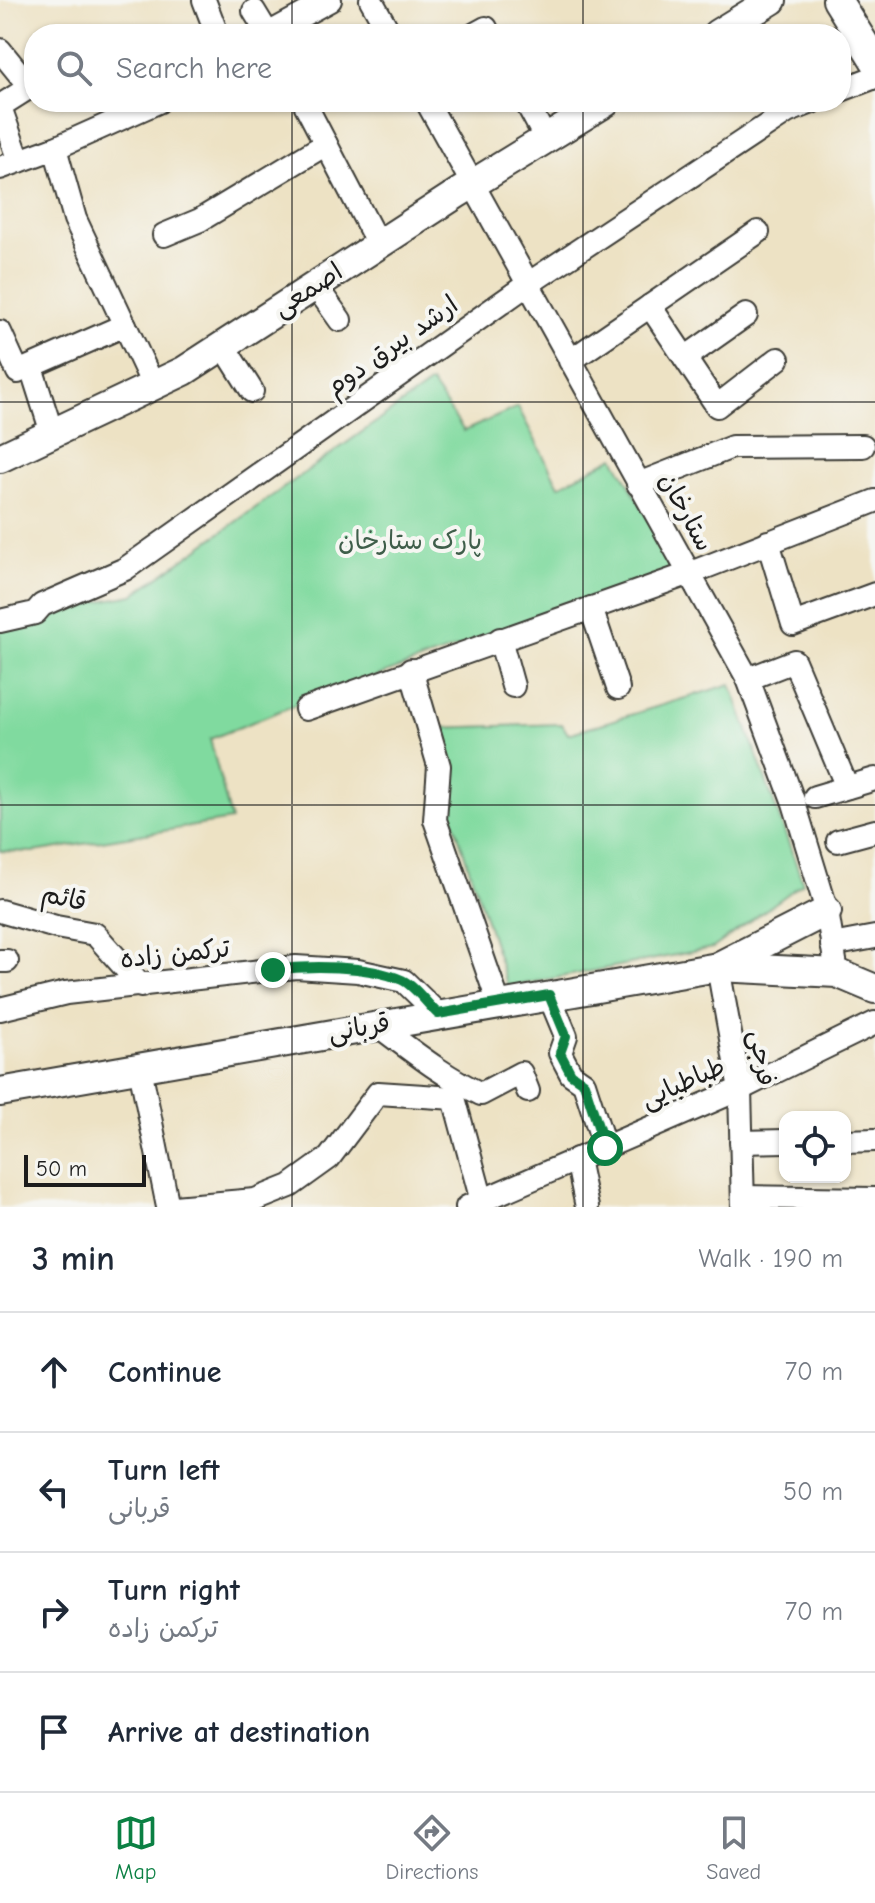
<!DOCTYPE html>
<meta charset="utf-8">
<style>
:root{--surface:#fff;--page:#f6f6f7;--text:#1f2937;--muted:#747a83;--line:#e0e1e3;--accent:#0b8043}
body{margin:0;font-family:"Comic Neue","Playpen Sans Arabic",sans-serif;background:var(--page);color:var(--text)}
.controls{position:absolute;right:24px;bottom:24px;display:grid;overflow:hidden;border-radius:16px;box-shadow:0 2px 6px #0004}
.controls button{width:72px;height:72px;display:grid;place-items:center;padding:0;border:0;border-bottom:2px solid var(--line);background:var(--surface);color:var(--text);font:40px sans-serif}
.scale{position:absolute;left:24px;bottom:20px;width:122px;box-sizing:border-box;padding-left:8px;border:4px solid #1c1c1c;border-top:0;font-size:22px;line-height:28px;white-space:nowrap;color:#1c1c1c;-webkit-text-stroke:6px #f6f6f2;paint-order:stroke}
.stop{position:absolute;width:24px;height:24px;margin:-18px;border:6px solid #0b8043;border-radius:50%;background:#fff}
.stop.end{background:#0b8043;border-color:#fff;box-shadow:0 2px 8px #0008}
.list{margin:0;padding:0;list-style:none}
h2{display:flex;justify-content:space-between;align-items:center;height:104px;margin:0;padding:0 32px;font-size:34px}
h2 small{font-size:26px;font-weight:400;color:var(--muted)}
.list li{display:grid;grid-template-columns:52px 1fr auto;gap:24px;align-items:center;box-sizing:border-box;height:120px;padding:0 32px;border-top:2px solid var(--line)}
.list b{display:block;font-size:30px;white-space:nowrap}
.list p{margin:0;font-size:26px;white-space:nowrap;color:var(--muted)}
.list em{font-size:26px;font-style:normal;color:var(--muted)}
.icon{flex:none;width:44px;height:44px;fill:none;stroke:currentColor;stroke-width:2;stroke-linecap:round;stroke-linejoin:round}
.map{position:relative;flex:none;width:875px;height:1207px;overflow:hidden}
.search{position:absolute;background:var(--surface);box-shadow:0 2px 6px #0004;left:24px;right:24px;top:24px;height:88px;display:flex;align-items:center;gap:20px;box-sizing:border-box;padding:0 28px;border-radius:32px;color:var(--muted);font-size:30px}
.sheet{height:584px;background:var(--surface)}
nav{display:flex;justify-content:space-around;align-items:center;box-sizing:border-box;height:112px;border-top:2px solid var(--line);background:var(--surface);font-size:22px;color:var(--muted)}
nav a{display:grid;justify-items:center;gap:4px}
nav .on{color:var(--accent)}
.map>svg:first-child{display:block}
.green{fill:#80da9f;stroke:#4e7b5e;stroke-width:2}
.lines{fill:none;stroke-linecap:round;stroke-linejoin:round}
.minor-casing{stroke:#3b3a35;stroke-width:26}
.major-casing{stroke:#3b3a35;stroke-width:32}
.minor{stroke:#fff;stroke-width:22}
.major{stroke:#fff;stroke-width:28}
.route{stroke:#0b8043;stroke-width:10}
.grid{fill:none;stroke:#1c1c1c;stroke-width:2;stroke-opacity:0.55}
.labels{text-anchor:middle;dominant-baseline:central;stroke-width:8;stroke-linejoin:round;paint-order:stroke}
.street-label{font-size:26px;fill:#1c1c1c;stroke:#f6f6f2}
.park-label{font-size:26px;fill:#3f5e4a;stroke:#f6f6f2}
</style>
<div class="map">
<svg width="875" height="1207" viewBox="0 0 875 1207">
<rect width="100%" height="100%" fill="#f6f6f2"/>
<filter id="ink" filterUnits="userSpaceOnUse"><feTurbulence type="fractalNoise" baseFrequency=".0125" numOctaves="2"/><feDisplacementMap in="SourceGraphic" scale="16" xChannelSelector="R" yChannelSelector="G"/><feConvolveMatrix kernelMatrix="1 2 1 2 8 2 1 2 1" color-interpolation-filters="sRGB"/></filter>
<filter id="wash" filterUnits="userSpaceOnUse"><feTurbulence type="fractalNoise" baseFrequency=".006" numOctaves="4" result="noise"/><feDisplacementMap in="SourceGraphic" scale="32" xChannelSelector="R" yChannelSelector="G"/><feGaussianBlur stdDeviation="1.8" result="paint"/><feColorMatrix in="noise" values="0 0 0 0 0 0 0 0 0 0 0 0 0 0 0 0 0 1.4 0 .05"/><feComposite in="paint" operator="in"/></filter>
<g filter="url(#wash)">
<rect width="100%" height="100%" fill="#ede2c4"/>
<!-- green -->
<g class="green">
<polygon points="431,383 464,431 518,407 559,486 614,457 677,570 295,705 210,739 231,820 34,852 0,851 0,624 35,613 133,595"/>
<polygon points="731,684 803,883 713,948 508,987 446,798 432,728 562,724 568,734"/>
</g>
</g>
<g filter="url(#ink)">
<g class="lines">
<defs>
<g id="minor">
<polyline points="204,0 217,34"/>
<polyline points="371,0 390,34"/>
<polyline points="254,11 268,34 330,0"/>
<polyline points="475,34 486,28 489,34"/>
<polyline points="0,50 30,87 0,106"/>
<polyline points="841,90 875,77"/>
<polyline points="304,102 378,244"/>
<polyline points="427,102 748,679 794,803 827,911 837,973"/>
<polyline points="526,102 546,139"/>
<polyline points="0,107 19,161"/>
<polyline points="55,148 75,219 153,385"/>
<polyline points="0,168 55,148 158,102"/>
<polyline points="164,235 200,220 326,144"/>
<polyline points="315,285 340,320"/>
<polyline points="650,306 717,406 778,359"/>
<polyline points="0,332 18,372 125,325"/>
<polyline points="223,345 252,391"/>
<polyline points="685,358 746,315"/>
<polyline points="570,361 758,232"/>
<polyline points="31,367 52,433"/>
<polyline points="638,484 732,447 863,446"/>
<polyline points="768,542 793,624 875,594"/>
<polyline points="591,608 618,688"/>
<polyline points="0,621 35,613 42,605 125,569 528,284 787,112 812,102"/>
<polyline points="500,639 513,686"/>
<polyline points="411,670 439,766 435,820 499,1004"/>
<polyline points="748,679 794,661 847,787"/>
<polyline points="306,709 688,574 875,501"/>
<polyline points="815,797 875,779"/>
<polyline points="838,841 875,831"/>
<polyline points="0,911 56,927 95,934 141,986"/>
<polyline points="832,945 875,937"/>
<polyline points="0,961 7,961"/>
<polyline points="718,967 740,1089 743,1207"/>
<polyline points="549,995 566,1036 560,1053 571,1074 584,1083 605,1148"/>
<polyline points="0,1009 66,993 296,967 358,971 404,981 438,1014"/>
<path d="M 377,1025 C 411,1050 443,1076 481,1094 L 521,1073 L 528,1091"/>
<polyline points="140,1068 168,1207"/>
<polyline points="845,1141 875,1140"/>
<polyline points="741,1142 785,1141"/>
<polyline points="577,1159 587,1207"/>
<polyline points="743,1197 875,1199"/>
<polyline points="174,1207 255,1200 290,1186 329,1158 378,1093 454,1098 482,1201"/>
<polyline points="467,1207 740,1089 875,1023"/>
</g>
<g id="major">
<polyline points="837,0 875,61"/>
<polyline points="717,34 772,0"/>
<polyline points="0,458 184,371 458,193 606,102"/>
<polyline points="719,966 827,911"/>
<polyline points="0,1092 718,967 837,973 875,989"/>
</g>
</defs>
<!-- minor casing -->
<use href="#minor" class="minor-casing"/>
<!-- major casing -->
<use href="#major" class="major-casing"/>
<!-- minor -->
<use href="#minor" class="minor"/>
<!-- major -->
<use href="#major" class="major"/>
</g>
</g>
<g class="lines" filter="url(#ink)">
<!-- route -->
<path class="route" d="M 273,970 C 310,965 367,965 402,980 C 415,986 427,1004 438,1014 L 549,995 L 566,1036 L 560,1053 L 571,1074 L 584,1083 L 605,1148"/>
</g>
<!-- grid -->
<path class="grid" d="M 292,0 L 292,34M 583,0 L 583,34M 292,102 L 292,1207M 583,102 L 583,1207M 0,402 L 875,402M 0,805 L 875,805"/>
<g class="labels">
<!-- street labels -->
<g class="street-label">
<text transform="translate(308 290) rotate(-33)">اصمعی</text>
<text transform="translate(392 346) rotate(-35)">ارشد بیرق دوم</text>
<text transform="translate(686 512) rotate(61)">ستارخان</text>
<text transform="translate(64 898) rotate(13)">قائم</text>
<text transform="translate(175 954) rotate(-6)">ترکمن زاده</text>
<text transform="translate(359 1028) rotate(-10)">قربانی</text>
<text transform="translate(762 1058) rotate(81)">فرجی</text>
<text transform="translate(683 1083) rotate(-24)">طباطبایی</text>
</g>
<!-- park labels -->
<g class="park-label">
<text x="410" y="541">پارک ستارخان</text>
</g>
</g>
</svg>
<div class="controls">
<button><svg class="icon" aria-label="locate" viewBox="0 0 24 24"><circle cx="12" cy="12" r="6"/><path d="M12 2v4M12 18v4M2 12h4M18 12h4"/></svg></button>
</div>
<div class="scale">50 m</div>
<div class="stop" style="left:605px;top:1148px"></div>
<div class="stop end" style="left:273px;top:970px"></div>
<div class="search"><svg class="icon" aria-label="search" viewBox="0 0 24 24"><circle cx="10" cy="10" r="6"/><path d="M15 15l6 6"/></svg>Search here</div>
</div>
<section class="sheet">
<h2>3 min<small>Walk · 190 m</small></h2>
<ul class="list">
<li><svg class="icon" aria-label="ahead" viewBox="0 0 24 24"><path d="M12 20V5M6 11l6-6 6 6"/></svg><div><b>Continue</b></div><em>70 m</em></li>
<li><svg class="icon" aria-label="left" viewBox="0 0 24 24"><path d="M17 20v-9H6M10 6l-5 5 5 5"/></svg><div><b>Turn left</b><p>قربانی</p></div><em>50 m</em></li>
<li><svg class="icon" aria-label="right" viewBox="0 0 24 24"><path d="M7 20v-9h11M14 6l5 5-5 5"/></svg><div><b>Turn right</b><p>ترکمن زاده</p></div><em>70 m</em></li>
<li><svg class="icon" aria-label="arrive" viewBox="0 0 24 24"><path d="M6 21V4h12l-3 4 3 4H6"/></svg><div><b>Arrive at destination</b></div></li>
</ul>
</section>
<nav>
<a class="on"><svg class="icon" aria-label="map" viewBox="0 0 24 24"><path d="M3 6l6-2 6 2 6-2v14l-6 2-6-2-6 2zM9 4v14M15 6v14"/></svg>Map</a>
<a><svg class="icon" aria-label="directions" viewBox="0 0 24 24"><path d="M12 3l9 9-9 9-9-9zM9 14v-3h6M13 9l2 2-2 2"/></svg>Directions</a>
<a><svg class="icon" aria-label="saved" viewBox="0 0 24 24"><path d="M7 4h10v16l-5-4-5 4z"/></svg>Saved</a>
</nav>
